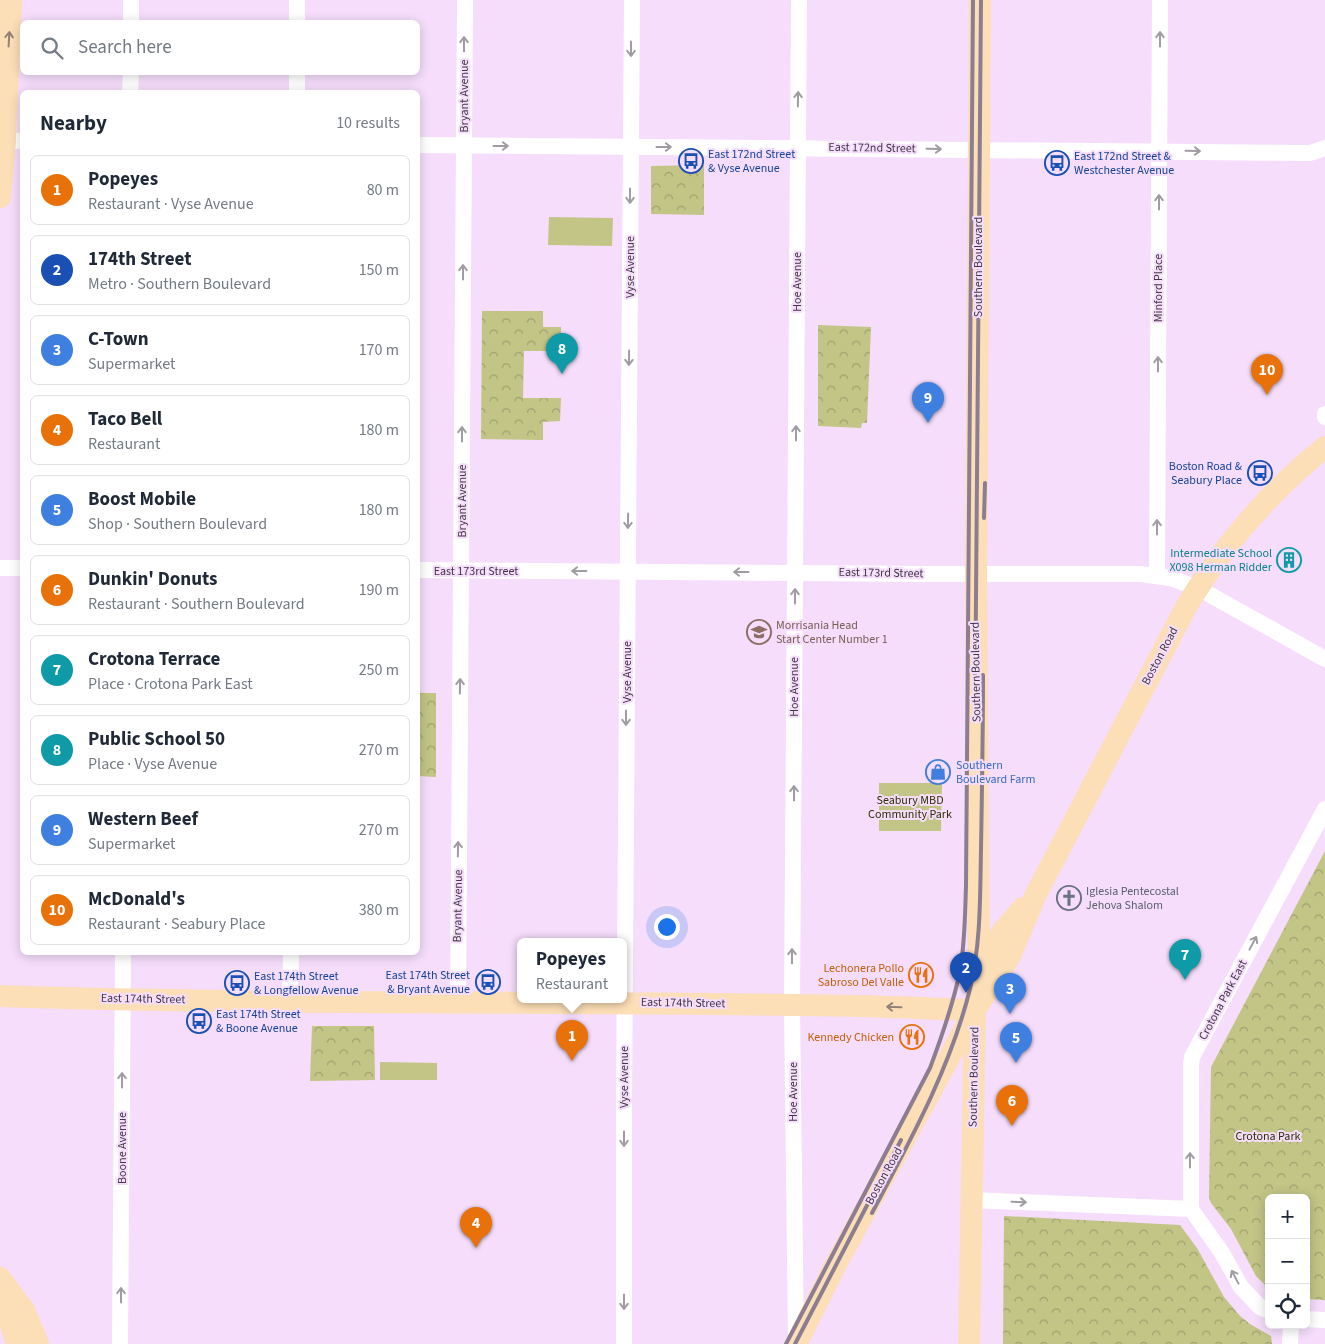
<!DOCTYPE html>
<meta charset="utf-8">
<style>
:root{--surface:#fff;--page:#f2f2f3;--text:#1f2937;--muted:#747a83;--line:#e0e1e3;--accent:#a456c8}
body{margin:0;font-family:"Source Sans 3",sans-serif;background:var(--page);color:var(--text)}
.controls{position:absolute;right:15px;bottom:15px;display:grid;overflow:hidden;border-radius:8px;box-shadow:0 2px 12px #0003}
.controls button{width:45px;height:45px;display:grid;place-items:center;padding:0;border:0;border-bottom:1px solid var(--line);background:var(--surface);color:var(--text);font:25px sans-serif}
.you{position:absolute;left:666px;top:926px;width:18px;height:18px;margin:-12px;border:4px solid #fff;border-radius:50%;background:#1a73e8;box-shadow:0 0 0 8px #1a73e833}
.badge{display:grid;place-items:center;width:32px;height:32px;border-radius:50%;background:var(--accent);color:#fff;font-size:16px;font-weight:700}
.pin{position:absolute;translate:-50% -41px;filter:drop-shadow(0 1px 2px #0008)}
.pin::after{content:'';position:absolute;top:26px;width:18px;height:15px;background:inherit;clip-path:polygon(0 0,100% 0,50% 100%)}
.popup{position:absolute;left:517px;top:938px;width:110px;height:65px;box-sizing:border-box;display:grid;place-content:center;border-radius:8px;background:var(--surface);filter:drop-shadow(0 1px 4px #0005);font-size:16px;white-space:nowrap;color:var(--muted)}
.popup b{font-size:19px;color:var(--text)}
.popup::after{content:'';position:absolute;left:50%;top:100%;margin-left:-10px;border:10px solid transparent;border-top-color:var(--surface)}
.list{margin:0;padding:0;list-style:none}
h2{display:flex;justify-content:space-between;align-items:center;height:65px;margin:0;padding:0 20px;font-size:21px}
h2 small{font-size:16px;font-weight:400;color:var(--muted)}
.list li{display:grid;grid-template-columns:32px 1fr auto;gap:15px;align-items:center;box-sizing:border-box;height:70px;margin:0 10px 10px;padding:0 10px;border:1px solid var(--line);border-radius:8px}
.list b{display:block;font-size:19px;white-space:nowrap}
.list p{margin:0;font-size:16px;white-space:nowrap;color:var(--muted)}
.list em{font-size:16px;font-style:normal;color:var(--muted)}
.icon{flex:none;width:28px;height:28px;fill:none;stroke:currentColor;stroke-width:2;stroke-linecap:round;stroke-linejoin:round}
.map{position:relative;flex:none;width:1325px;height:1344px;overflow:hidden}
.search{position:absolute;background:var(--surface);box-shadow:0 2px 12px #0003;left:20px;top:20px;width:400px;height:55px;display:flex;align-items:center;gap:12px;box-sizing:border-box;padding:0 18px;border-radius:8px;color:var(--muted);font-size:19px}
.panel{position:absolute;background:var(--surface);box-shadow:0 2px 12px #0003;left:20px;top:90px;width:400px;height:865px;border-radius:8px}
.map>svg:first-child{display:block}
.park{fill:url(#park-crowns)}
.garden{fill:#c2c586}
.lines{fill:none;stroke-linecap:round;stroke-linejoin:round}
.street{stroke:#fff;stroke-width:16}
.secondary{stroke:#fcdeb7;stroke-width:22}
.rail{stroke:#8c7d90;stroke-width:4}
.oneway{stroke:#958378}
.oneway2{stroke:#a09ca2}
.labels{text-anchor:middle;dominant-baseline:central;stroke-width:4;stroke-linejoin:round;paint-order:stroke}
.street-label{font-size:12px;fill:#413844;stroke:#f5ddfb}
.transit-label{font-size:12px;fill:#164399;stroke:#f5ddfb;text-anchor:start}
.culture-label{font-size:12px;fill:#0d838f;stroke:#f5ddfb;text-anchor:end}
.education-label{font-size:12px;fill:#785e54;stroke:#f5ddfb;text-anchor:start}
.shop-label{font-size:12px;fill:#366cbe;stroke:#f5ddfb;text-anchor:start}
.park-label{font-size:12px;fill:#2e2f03;stroke:#f5ddfb}
.worship-label{font-size:12px;fill:#5b616d;stroke:#f5ddfb;text-anchor:start}
.food-label{font-size:12px;fill:#c56008;stroke:#f5ddfb;text-anchor:end}
</style>
<div class="map">
<svg width="1325" height="1344" viewBox="0 0 1325 1344">
<defs>
<pattern id="park-crowns" width="20" height="18" patternUnits="userSpaceOnUse" patternTransform="scale(1.25)"><rect width="20" height="18" fill="#c2c586"/><path d="M2 6a3 3 0 1 1 6 0M12 15a3 3 0 1 1 6 0" fill="none" stroke="#9fa16f"/></pattern>
</defs>
<rect width="100%" height="100%" fill="#f5ddfb"/>
<!-- park -->
<g class="park">
<polygon points="704,165 704,215 651,214 651,166"/>
<polygon points="482,311 543,311 543,327 561,327 561,351 524,351 523,398 561,398 560,421 543,422 543,440 481,439"/>
<polygon points="818,325 871,327 867,423 862,423 861,428 818,426"/>
<polygon points="418,693 436,693 436,777 418,776"/>
<polygon points="1325,851 1325,1300 1306,1299 1306,1198 1269,1198 1269,1289 1256,1276 1231,1229 1211,1203 1209,1197 1211,1067"/>
<polygon points="312,1026 374,1026 375,1080 310,1081"/>
<polygon points="1004,1216 1180,1225 1197,1248 1224,1297 1240,1316 1250,1324 1271,1336 1272,1344 1003,1344"/>
</g>
<!-- garden -->
<g class="garden">
<polygon points="549,217 613,218 612,246 548,245"/>
<polygon points="879,783 942,783 941,831 879,831"/>
<polygon points="380,1062 437,1063 437,1080 380,1080"/>
</g>
<g class="lines">
<!-- street -->
<g class="street">
<polyline points="131,0 131,22"/>
<polyline points="297,22 297,0"/>
<polyline points="130,92 131,72"/>
<polyline points="297,92 297,72"/>
<polyline points="0,140 22,141"/>
<polyline points="418,145 1310,153 1325,148"/>
<polyline points="1325,414 1325,417"/>
<polyline points="0,568 22,568"/>
<polyline points="418,570 927,574 1140,574 1170,578 1198,588 1325,659"/>
<polyline points="1157,576 1160,0"/>
<polyline points="290,1002 291,952"/>
<polyline points="458,1002 465,0"/>
<polyline points="971,1200 1191,1209"/>
<polyline points="1269,1311 1260,1307 1241,1287 1222,1253 1191,1209 1191,1065 1192,1057 1325,809"/>
<polyline points="1306,1319 1325,1320"/>
<polyline points="796,1343 792,1005 799,0"/>
<polyline points="120,1344 123,952"/>
<polyline points="624,1344 624,1101 632,0"/>
<polyline points="1290,1344 1291,1325"/>
</g>
<!-- secondary -->
<g class="secondary">
<polyline points="0,197 5,140 11,0"/>
<polyline points="980,969 1002,932 1023,908"/>
<path d="M 0,996 C 265,1005 529,1001 794,1005 C 854,1005 915,1008 975,1010"/>
<polyline points="0,1278 24,1310 38,1344"/>
<polyline points="4,1286 8,1316 17,1344"/>
<path d="M 796,1344 L 836,1264 L 975,1010 L 1010,956 L 1036,894 L 1187,605 C 1224,545 1270,491 1325,447"/>
<polyline points="969,1344 975,1010 979,979 976,574 980,0"/>
</g>
<!-- rail -->
<g class="rail">
<polyline points="984,518 985,483"/>
<polyline points="975,716 981,0"/>
<path d="M 872,1213 C 910,1141 950,1069 970,989 C 981,943 980,896 981,849 C 982,791 983,733 983,675"/>
<path d="M 786,1344 L 930,1068 C 942,1036 953,1005 960,971 C 965,943 965,914 966,886 L 973,0"/>
<polyline points="795,1344 901,1140"/>
</g>
</g>
<!-- one-way arrows -->
<defs><path id="oneway-shaft" d="M-6 0H5M1.5-3L5.5 0L1.5 3" fill="none" stroke-width="1.6" stroke-linecap="round" stroke-linejoin="round" transform="scale(1.25)"/></defs>
<g class="oneway">
<use href="#oneway-shaft" transform="translate(9 39) rotate(-87)"/>
<use href="#oneway-shaft" transform="translate(894 1007) rotate(-178)"/>
</g>
<g class="oneway2">
<use href="#oneway-shaft" transform="translate(1160 39) rotate(-90)"/>
<use href="#oneway-shaft" transform="translate(464 44) rotate(-90)"/>
<use href="#oneway-shaft" transform="translate(631 49) rotate(90)"/>
<use href="#oneway-shaft" transform="translate(798 99) rotate(-89)"/>
<use href="#oneway-shaft" transform="translate(501 146)"/>
<use href="#oneway-shaft" transform="translate(664 147)"/>
<use href="#oneway-shaft" transform="translate(934 149) rotate(1)"/>
<use href="#oneway-shaft" transform="translate(1193 151) rotate(1)"/>
<use href="#oneway-shaft" transform="translate(630 196) rotate(90)"/>
<use href="#oneway-shaft" transform="translate(1159 202) rotate(-90)"/>
<use href="#oneway-shaft" transform="translate(463 272) rotate(-90)"/>
<use href="#oneway-shaft" transform="translate(629 358) rotate(91)"/>
<use href="#oneway-shaft" transform="translate(1158 364) rotate(-90)"/>
<use href="#oneway-shaft" transform="translate(796 433) rotate(-90)"/>
<use href="#oneway-shaft" transform="translate(462 434) rotate(-90)"/>
<use href="#oneway-shaft" transform="translate(628 521) rotate(91)"/>
<use href="#oneway-shaft" transform="translate(1157 527) rotate(-90)"/>
<use href="#oneway-shaft" transform="translate(579 571) rotate(-180)"/>
<use href="#oneway-shaft" transform="translate(741 572) rotate(-180)"/>
<use href="#oneway-shaft" transform="translate(795 596) rotate(-90)"/>
<use href="#oneway-shaft" transform="translate(460 686) rotate(-89)"/>
<use href="#oneway-shaft" transform="translate(626 718) rotate(90)"/>
<use href="#oneway-shaft" transform="translate(794 793) rotate(-90)"/>
<use href="#oneway-shaft" transform="translate(458 849) rotate(-89)"/>
<use href="#oneway-shaft" transform="translate(1253 943) rotate(-62)"/>
<use href="#oneway-shaft" transform="translate(792 956) rotate(-90)"/>
<use href="#oneway-shaft" transform="translate(122 1080) rotate(-90)"/>
<use href="#oneway-shaft" transform="translate(624 1139) rotate(90)"/>
<use href="#oneway-shaft" transform="translate(1190 1160) rotate(-90)"/>
<use href="#oneway-shaft" transform="translate(1019 1202) rotate(2)"/>
<use href="#oneway-shaft" transform="translate(1235 1277) rotate(-118)"/>
<use href="#oneway-shaft" transform="translate(121 1295) rotate(-90)"/>
<use href="#oneway-shaft" transform="translate(624 1302) rotate(90)"/>
</g>
<!-- icons -->
<defs>
<symbol id="bus-ring" viewBox="-11 -11 22 22"><circle r="9.5" fill="#f5ddfb" stroke="#1a4fb4" stroke-width="1.5"/><path d="M-5-6H5V4H4V6H2V4H-2V6H-4V4H-5ZM-3.5-4V0h7V-4ZM-3.5 1.2v1.5H-2V1.2ZM2 1.2v1.5H3.5V1.2Z" fill="#1a4fb4"/></symbol>
<symbol id="building-ring" viewBox="-11 -11 22 22"><circle r="9.5" fill="#f5ddfb" stroke="#0f9aa8" stroke-width="1.5"/><path d="M-4-6H4V6H1V3H-1V6H-4ZM-2.5-4.3h1.7v1.8h-1.7ZM.8-4.3h1.7v1.8H.8ZM-2.5-1h1.7V.8h-1.7ZM.8-1h1.7V.8H.8Z" fill="#0f9aa8"/></symbol>
<symbol id="school-ring" viewBox="-11 -11 22 22"><circle r="9.5" fill="#f5ddfb" stroke="#8d6e63" stroke-width="1.5"/><path d="M0-5L7-2L0 1L-7-2ZM-4 1L0 2.5L4 1V4Q0 6-4 4Z" fill="#8d6e63"/></symbol>
<symbol id="shop-ring" viewBox="-11 -11 22 22"><circle r="9.5" fill="#f5ddfb" stroke="#3f7fe0" stroke-width="1.5"/><path d="M-5-2.5h2.3a2.7 3.5 0 0 1 5.4 0H5L5.5 6h-11ZM-1.5-2.5h3a1.5 2.3 0 0 0-3 0Z" fill="#3f7fe0"/></symbol>
<symbol id="church-ring" viewBox="-11 -11 22 22"><circle r="9.5" fill="#f5ddfb" stroke="#6b7280" stroke-width="1.5"/><path d="M-1.2-6h2.4v3.5h3.3v2.4h-3.3V6h-2.4V-.1h-3.3v-2.4h3.3Z" fill="#6b7280"/></symbol>
<symbol id="restaurant-ring" viewBox="-11 -11 22 22"><circle r="9.5" fill="#f5ddfb" stroke="#e8710a" stroke-width="1.5"/><path d="M-5-6h1v4h1v-4h1v4h1v-4h1v5L-1.5 .5V6h-2V.5L-5-1ZM5-6V6H3V1.5H1.5Q1.5-4 5-6Z" fill="#e8710a"/></symbol>
</defs>
<g fill-rule="evenodd">
<use href="#bus-ring" x="677" y="147" width="28" height="28"/>
<use href="#bus-ring" x="1043" y="149" width="28" height="28"/>
<use href="#bus-ring" x="1246" y="459" width="28" height="28"/>
<use href="#building-ring" x="1275" y="546" width="28" height="28"/>
<use href="#school-ring" x="745" y="618" width="28" height="28"/>
<use href="#shop-ring" x="924" y="758" width="28" height="28"/>
<use href="#church-ring" x="1055" y="884" width="28" height="28"/>
<use href="#restaurant-ring" x="907" y="961" width="28" height="28"/>
<use href="#bus-ring" x="474" y="968" width="28" height="28"/>
<use href="#bus-ring" x="223" y="969" width="28" height="28"/>
<use href="#bus-ring" x="185" y="1007" width="28" height="28"/>
<use href="#restaurant-ring" x="898" y="1023" width="28" height="28"/>
</g>
<g class="labels">
<!-- street labels -->
<g class="street-label">
<text transform="translate(464 96) rotate(-90)">Bryant Avenue</text>
<text transform="translate(872 148) rotate(1)">East 172nd Street</text>
<text transform="translate(630 267) rotate(-90)">Vyse Avenue</text>
<text transform="translate(978 267) rotate(-90)">Southern Boulevard</text>
<text transform="translate(797 282) rotate(-90)">Hoe Avenue</text>
<text transform="translate(1158 288) rotate(-90)">Minford Place</text>
<text transform="translate(462 501) rotate(-90)">Bryant Avenue</text>
<text x="476" y="571">East 173rd Street</text>
<text transform="translate(881 573) rotate(1)">East 173rd Street</text>
<text transform="translate(1160 656) rotate(-62)">Boston Road</text>
<text transform="translate(627 672) rotate(-90)">Vyse Avenue</text>
<text transform="translate(976 672) rotate(-91)">Southern Boulevard</text>
<text transform="translate(794 687) rotate(-90)">Hoe Avenue</text>
<text transform="translate(458 906) rotate(-89)">Bryant Avenue</text>
<text transform="translate(143 999) rotate(1)">East 174th Street</text>
<text transform="translate(1223 1000) rotate(-62)">Crotona Park East</text>
<text transform="translate(683 1003) rotate(1)">East 174th Street</text>
<text transform="translate(624 1077) rotate(-90)">Vyse Avenue</text>
<text transform="translate(974 1077) rotate(-89)">Southern Boulevard</text>
<text transform="translate(793 1092) rotate(-90)">Hoe Avenue</text>
<text transform="translate(122 1148) rotate(-90)">Boone Avenue</text>
<text transform="translate(884 1176) rotate(-61)">Boston Road</text>
</g>
<!-- transit labels -->
<g class="transit-label">
<text x="708" y="154">East 172nd Street<tspan x="708" dy="14">&amp; Vyse Avenue</tspan></text>
<text x="1074" y="156">East 172nd Street &amp;<tspan x="1074" dy="14">Westchester Avenue</tspan></text>
<text x="1242" y="466" text-anchor="end">Boston Road &amp;<tspan x="1242" dy="14">Seabury Place</tspan></text>
<text x="470" y="975" text-anchor="end">East 174th Street<tspan x="470" dy="14">&amp; Bryant Avenue</tspan></text>
<text x="254" y="976">East 174th Street<tspan x="254" dy="14">&amp; Longfellow Avenue</tspan></text>
<text x="216" y="1014">East 174th Street<tspan x="216" dy="14">&amp; Boone Avenue</tspan></text>
</g>
<!-- culture labels -->
<g class="culture-label">
<text x="1272" y="553">Intermediate School<tspan x="1272" dy="14">X098 Herman Ridder</tspan></text>
</g>
<!-- education labels -->
<g class="education-label">
<text x="776" y="625">Morrisania Head<tspan x="776" dy="14">Start Center Number 1</tspan></text>
</g>
<!-- shop labels -->
<g class="shop-label">
<text x="956" y="765">Southern<tspan x="956" dy="14">Boulevard Farm</tspan></text>
</g>
<!-- park labels -->
<g class="park-label">
<text x="910" y="800">Seabury MBD<tspan x="910" dy="14">Community Park</tspan></text>
<text x="1268" y="1136">Crotona Park</text>
</g>
<!-- worship labels -->
<g class="worship-label">
<text x="1086" y="891">Iglesia Pentecostal<tspan x="1086" dy="14">Jehova Shalom</tspan></text>
</g>
<!-- food labels -->
<g class="food-label">
<text x="904" y="968">Lechonera Pollo<tspan x="904" dy="14">Sabroso Del Valle</tspan></text>
<text x="894" y="1037">Kennedy Chicken</text>
</g>
</g>
</svg>
<div class="controls">
<button>+</button>
<button>−</button>
<button><svg class="icon" aria-label="locate" viewBox="0 0 24 24"><circle cx="12" cy="12" r="6"/><path d="M12 2v4M12 18v4M2 12h4M18 12h4"/></svg></button>
</div>
<div class="you"></div>
<div class="pin badge" style="left:572px;top:1061px;background:#e8710a">1</div>
<div class="popup"><b>Popeyes</b>Restaurant</div>
<div class="pin badge" style="left:966px;top:993px;background:#1a4fb4">2</div>
<div class="pin badge" style="left:1010px;top:1014px;background:#3f7fe0">3</div>
<div class="pin badge" style="left:476px;top:1248px;background:#e8710a">4</div>
<div class="pin badge" style="left:1016px;top:1063px;background:#3f7fe0">5</div>
<div class="pin badge" style="left:1012px;top:1126px;background:#e8710a">6</div>
<div class="pin badge" style="left:1185px;top:980px;background:#0f9aa8">7</div>
<div class="pin badge" style="left:562px;top:374px;background:#0f9aa8">8</div>
<div class="pin badge" style="left:928px;top:423px;background:#3f7fe0">9</div>
<div class="pin badge" style="left:1267px;top:395px;background:#e8710a">10</div>
<div class="search"><svg class="icon" aria-label="search" viewBox="0 0 24 24"><circle cx="10" cy="10" r="6"/><path d="M15 15l6 6"/></svg>Search here</div>
<section class="panel">
<h2>Nearby<small>10 results</small></h2>
<ul class="list">
<li><span class="badge" style="background:#e8710a">1</span><div><b>Popeyes</b><p>Restaurant · Vyse Avenue</p></div><em>80 m</em></li>
<li><span class="badge" style="background:#1a4fb4">2</span><div><b>174th Street</b><p>Metro · Southern Boulevard</p></div><em>150 m</em></li>
<li><span class="badge" style="background:#3f7fe0">3</span><div><b>C-Town</b><p>Supermarket</p></div><em>170 m</em></li>
<li><span class="badge" style="background:#e8710a">4</span><div><b>Taco Bell</b><p>Restaurant</p></div><em>180 m</em></li>
<li><span class="badge" style="background:#3f7fe0">5</span><div><b>Boost Mobile</b><p>Shop · Southern Boulevard</p></div><em>180 m</em></li>
<li><span class="badge" style="background:#e8710a">6</span><div><b>Dunkin' Donuts</b><p>Restaurant · Southern Boulevard</p></div><em>190 m</em></li>
<li><span class="badge" style="background:#0f9aa8">7</span><div><b>Crotona Terrace</b><p>Place · Crotona Park East</p></div><em>250 m</em></li>
<li><span class="badge" style="background:#0f9aa8">8</span><div><b>Public School 50</b><p>Place · Vyse Avenue</p></div><em>270 m</em></li>
<li><span class="badge" style="background:#3f7fe0">9</span><div><b>Western Beef</b><p>Supermarket</p></div><em>270 m</em></li>
<li><span class="badge" style="background:#e8710a">10</span><div><b>McDonald's</b><p>Restaurant · Seabury Place</p></div><em>380 m</em></li>
</ul>
</section>
</div>
